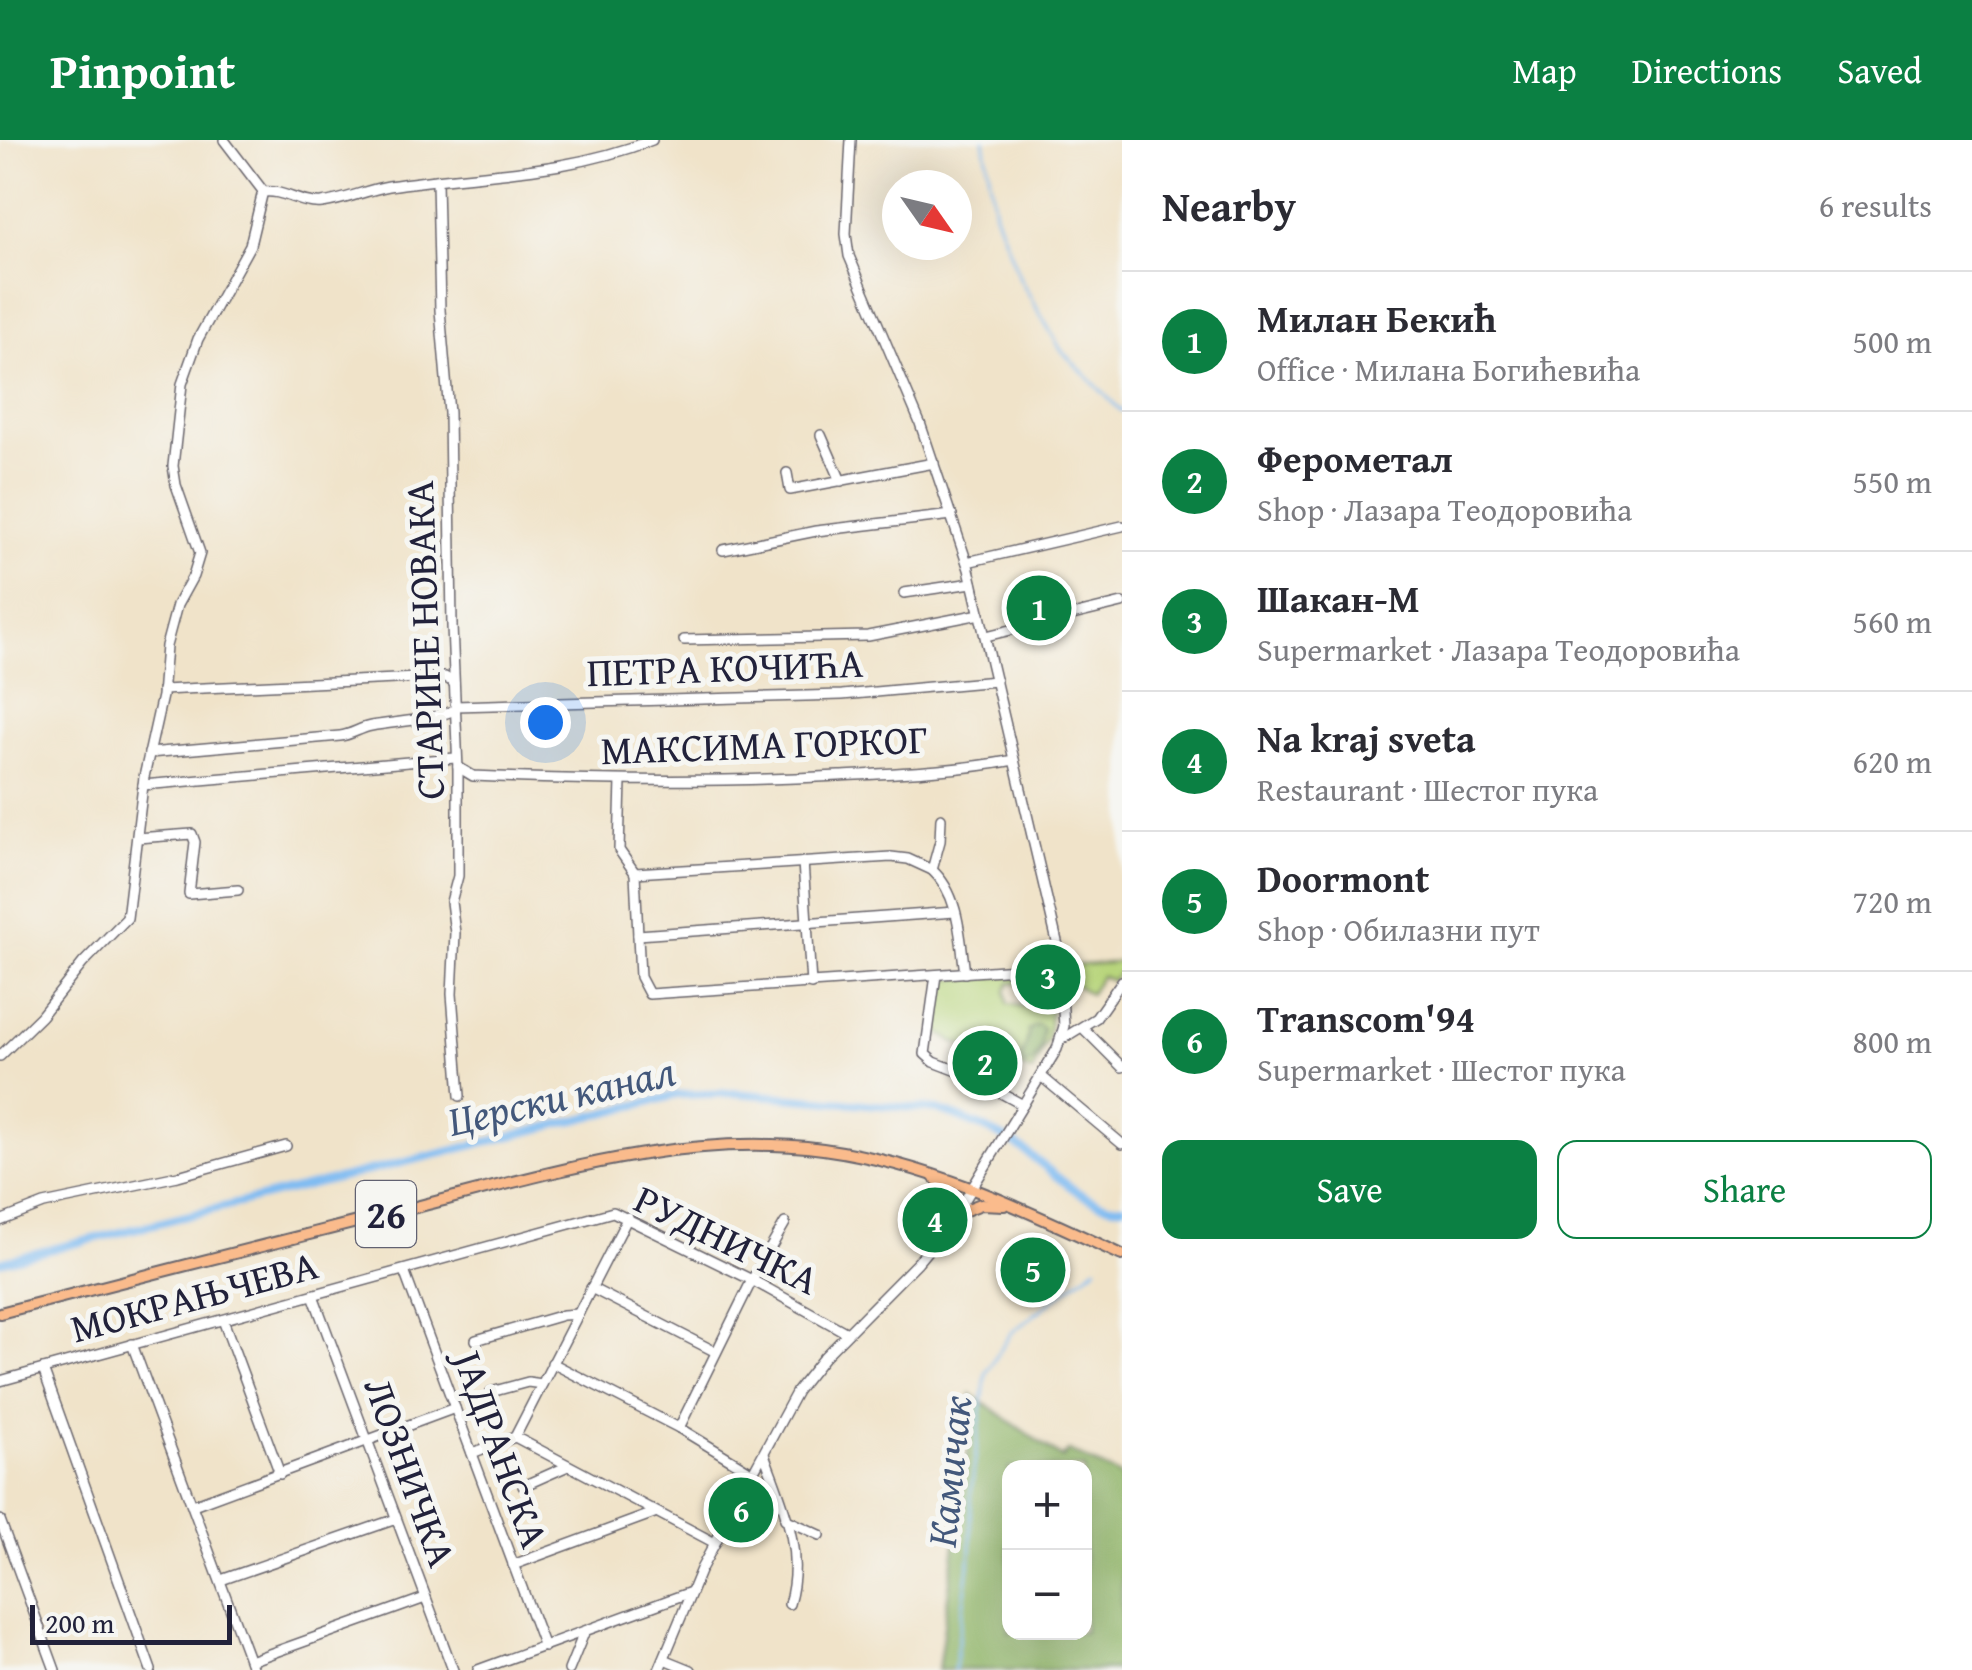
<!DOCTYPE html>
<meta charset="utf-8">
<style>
:root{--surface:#fff;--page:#f7f7f7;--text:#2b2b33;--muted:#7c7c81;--line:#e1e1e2;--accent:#0b8043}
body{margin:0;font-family:"Gentium Book Plus",serif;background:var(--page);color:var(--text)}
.controls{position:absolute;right:30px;bottom:30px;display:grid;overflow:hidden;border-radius:20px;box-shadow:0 10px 40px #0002}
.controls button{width:90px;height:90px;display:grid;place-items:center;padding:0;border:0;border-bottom:2px solid var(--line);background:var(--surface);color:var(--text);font:50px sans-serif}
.compass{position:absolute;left:882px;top:30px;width:90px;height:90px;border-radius:50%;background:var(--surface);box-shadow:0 10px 40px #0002;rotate:124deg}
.scale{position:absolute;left:30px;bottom:25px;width:202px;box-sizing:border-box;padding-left:10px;border:5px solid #22223b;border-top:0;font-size:28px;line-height:35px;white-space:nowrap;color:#22223b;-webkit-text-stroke:8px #f6f6f2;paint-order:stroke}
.you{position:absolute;left:545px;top:582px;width:35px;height:35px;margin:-25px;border:8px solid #fff;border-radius:50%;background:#1a73e8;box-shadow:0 0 0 15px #1a73e833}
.badge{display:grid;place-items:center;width:65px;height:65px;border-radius:50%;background:var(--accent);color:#fff;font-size:32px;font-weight:700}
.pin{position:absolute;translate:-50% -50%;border:5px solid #fff;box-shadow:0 2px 10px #0006}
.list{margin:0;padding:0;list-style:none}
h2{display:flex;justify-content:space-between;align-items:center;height:130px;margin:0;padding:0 40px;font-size:42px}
h2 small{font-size:32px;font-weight:400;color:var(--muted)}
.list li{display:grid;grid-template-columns:65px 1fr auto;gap:30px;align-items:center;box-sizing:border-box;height:140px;padding:0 40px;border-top:2px solid var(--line)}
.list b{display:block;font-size:38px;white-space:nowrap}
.list p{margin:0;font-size:32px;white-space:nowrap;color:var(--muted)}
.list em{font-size:32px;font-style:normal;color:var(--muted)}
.actions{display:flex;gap:20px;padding:30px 40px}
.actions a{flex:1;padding:22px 0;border:2px solid var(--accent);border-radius:20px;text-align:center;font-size:35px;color:var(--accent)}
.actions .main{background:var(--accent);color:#fff}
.map{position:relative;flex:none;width:1122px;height:1530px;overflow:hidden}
header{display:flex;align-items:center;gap:60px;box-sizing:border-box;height:140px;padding:0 50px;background:var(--accent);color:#fff}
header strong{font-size:48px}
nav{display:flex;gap:55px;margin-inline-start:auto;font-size:35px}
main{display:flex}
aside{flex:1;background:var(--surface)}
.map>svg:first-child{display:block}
.green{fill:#b8d57b;stroke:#6d7c5b;stroke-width:2.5}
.forest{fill:#92b66b;stroke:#5a6c53;stroke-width:2.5;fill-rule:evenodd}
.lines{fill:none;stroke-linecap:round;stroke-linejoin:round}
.stream{stroke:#80bcf2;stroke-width:2.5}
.canal{stroke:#80bcf2;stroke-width:8}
.minor-casing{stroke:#6a666d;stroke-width:12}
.major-casing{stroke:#6a666d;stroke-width:14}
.minor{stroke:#fff;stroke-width:9}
.major{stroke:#fabb8c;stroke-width:10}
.labels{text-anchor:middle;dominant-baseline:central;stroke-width:10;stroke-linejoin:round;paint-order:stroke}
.shield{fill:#f6f6f2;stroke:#626272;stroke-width:2.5}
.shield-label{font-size:38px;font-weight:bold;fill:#22223b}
.street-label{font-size:40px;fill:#22223b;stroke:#f6f6f2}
.water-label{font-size:42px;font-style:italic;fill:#43587b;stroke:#f6f6f2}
</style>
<header>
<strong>Pinpoint</strong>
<nav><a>Map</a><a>Directions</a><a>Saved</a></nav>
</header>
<main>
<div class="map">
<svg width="1122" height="1530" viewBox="0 0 1122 1530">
<rect width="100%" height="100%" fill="#f6f6f2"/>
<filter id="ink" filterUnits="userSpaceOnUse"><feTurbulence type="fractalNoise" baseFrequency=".01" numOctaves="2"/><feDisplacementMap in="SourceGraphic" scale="20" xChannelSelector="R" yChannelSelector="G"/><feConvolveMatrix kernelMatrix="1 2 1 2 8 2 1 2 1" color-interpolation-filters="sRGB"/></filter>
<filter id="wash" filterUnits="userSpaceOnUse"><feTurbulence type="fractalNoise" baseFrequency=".0048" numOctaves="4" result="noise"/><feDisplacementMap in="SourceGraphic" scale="40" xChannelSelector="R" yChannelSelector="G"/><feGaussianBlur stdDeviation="2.25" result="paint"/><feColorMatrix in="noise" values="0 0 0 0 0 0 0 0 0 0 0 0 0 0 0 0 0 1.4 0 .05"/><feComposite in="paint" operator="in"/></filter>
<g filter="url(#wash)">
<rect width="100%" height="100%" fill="#f0e3c9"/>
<!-- green -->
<g class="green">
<polygon points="1122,822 1122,829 1112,841 1101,836 1090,854 1072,843 1070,826"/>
<polygon points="1052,832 1043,835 1044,840 1052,840 1052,851 1028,850 1027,845 1010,843 1006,851 1008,864 1030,867 1031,855 1052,856 1048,898 1032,932 956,903 934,890 946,839"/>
</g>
<!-- forest -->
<g class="forest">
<path d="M 1037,885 L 1043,888 L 1041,907 L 1032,923 L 1025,925 L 1020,920 C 1023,913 1029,898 1028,890 Z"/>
<path d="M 971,1254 L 1062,1318 L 1069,1311 L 1122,1337 L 1122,1530 L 938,1530 L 969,1302 ZM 1009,1328 L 1084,1328 L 1084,1492 L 1009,1492 Z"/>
</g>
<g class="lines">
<!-- stream -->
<g class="stream">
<polyline points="984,0 995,73 1020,139 1061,210 1122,272"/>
<polyline points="954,1530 971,1411 971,1352 986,1233 1011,1193 1097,1126"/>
</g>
<!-- canal -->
<path class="canal" d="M 0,1122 L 677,955 L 735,953 L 938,970 C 965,979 991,990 1016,1005 C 1046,1023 1084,1070 1122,1066"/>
</g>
</g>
<g filter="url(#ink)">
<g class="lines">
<defs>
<g id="minor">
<polyline points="437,42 440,170 449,273 452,486 458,630 458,736 451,762 455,793 452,854 460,956"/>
<path d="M 263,52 C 283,49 300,65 322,63 C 345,60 366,50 389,46 C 481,32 562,35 652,0"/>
<polyline points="821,295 841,341"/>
<polyline points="787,333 790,350 934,323"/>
<polyline points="723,410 816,391 952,375"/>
<polyline points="967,422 1122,386"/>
<polyline points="904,453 972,443"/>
<polyline points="986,496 1122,463"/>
<polyline points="684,500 868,496 980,474"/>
<polyline points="162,550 438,537 445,537 454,543"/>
<polyline points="455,566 842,555 996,541"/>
<path d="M 149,613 L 340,596 C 351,595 360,588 371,586 C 400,581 427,581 455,570"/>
<path d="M 458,627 L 473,636 C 595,641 717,643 839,636 C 898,633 957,631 1014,620"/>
<polyline points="621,641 619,710 635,733"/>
<polyline points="143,645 455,618"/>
<path d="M 941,678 L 940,701 L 932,730 C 960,755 960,799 965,833"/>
<polyline points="137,698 192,694 195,702 189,754 238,750"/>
<polyline points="803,722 811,844"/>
<polyline points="635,733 640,837 649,854 1062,826"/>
<polyline points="635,733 891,717 908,719 932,730"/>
<polyline points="638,795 955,772"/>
<polyline points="936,835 925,914 934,922 968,935 1023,965"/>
<polyline points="1083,888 1122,927"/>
<polyline points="1062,899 1096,878 1122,841"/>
<polyline points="0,916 41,876 83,823 127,778 144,637 162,556 166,506 177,465 193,436 200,413 176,345 173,326 182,244 198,199 250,105 263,51 224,0"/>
<polyline points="1041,936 1122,1004"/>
<polyline points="0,1081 44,1064 178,1036 286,1006"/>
<polyline points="404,1131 544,1507"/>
<polyline points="591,1148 716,1212"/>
<polyline points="313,1155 453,1530"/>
<polyline points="223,1180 280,1334"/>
<polyline points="476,1200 563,1175 578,1174"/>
<polyline points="132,1204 253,1530"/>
<polyline points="552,1223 679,1288 753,1333"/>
<polyline points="43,1229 151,1530"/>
<polyline points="0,1241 613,1072 752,1140 847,1193"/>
<polyline points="491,1252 528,1242 542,1244"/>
<polyline points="679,1288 752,1140 785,1083"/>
<polyline points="515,1297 715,1403"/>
<polyline points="472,1313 515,1297 628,1077"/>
<path d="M 764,1314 C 782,1364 805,1410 789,1464"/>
<polyline points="523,1346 568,1326"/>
<polyline points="193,1365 455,1268"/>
<polyline points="785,1379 820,1395"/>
<polyline points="0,1380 55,1530"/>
<polyline points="513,1425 654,1373"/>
<polyline points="221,1440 396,1379"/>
<polyline points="664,1519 691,1530"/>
<polyline points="250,1521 425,1458"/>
<polyline points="478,1530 691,1452"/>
<polyline points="569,1530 584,1493"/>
<polyline points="659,1530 701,1429 797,1251 824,1217 918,1122 952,1081 1057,909 1064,886 1059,810 969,429 920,283 849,116 846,94 851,0"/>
</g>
<g id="major">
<polyline points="934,1037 949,1051 958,1073 981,1064 1004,1065"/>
<path d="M 0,1173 C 137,1138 275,1102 412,1068 C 547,1034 682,991 823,1009 C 931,1024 1024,1069 1122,1115"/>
</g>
</defs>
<!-- minor casing -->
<use href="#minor" class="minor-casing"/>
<!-- major casing -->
<use href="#major" class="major-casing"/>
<!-- minor -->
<use href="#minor" class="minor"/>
<!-- major -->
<use href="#major" class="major"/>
</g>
</g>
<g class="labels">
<!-- shield labels -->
<rect class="shield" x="356" y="1041" width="60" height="66" rx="8"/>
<g class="shield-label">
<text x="386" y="1074">26</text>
</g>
<!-- street labels -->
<g class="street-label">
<text transform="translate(424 500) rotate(-92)">СТАРИНЕ НОВАКА</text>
<text transform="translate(725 527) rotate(-2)">ПЕТРА КОЧИЋА</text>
<text transform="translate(764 604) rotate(-2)">МАКСИМА ГОРКОГ</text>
<text transform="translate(727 1099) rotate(26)">РУДНИЧКА</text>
<text transform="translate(194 1156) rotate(-15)">МОКРАЊЧЕВА</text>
<text transform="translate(502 1309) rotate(70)">ЈАДРАНСКА</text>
<text transform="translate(411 1332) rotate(70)">ЛОЗНИЧКА</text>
</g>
<!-- water labels -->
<g class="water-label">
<text transform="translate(561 955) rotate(-13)">Церски канал</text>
<text transform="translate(948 1331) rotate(-84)">Камичак</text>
</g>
</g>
</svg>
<div class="controls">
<button>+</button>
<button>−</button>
</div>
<svg class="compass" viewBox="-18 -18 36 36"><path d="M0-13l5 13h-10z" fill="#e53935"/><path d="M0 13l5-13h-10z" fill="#7c7c81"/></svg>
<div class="scale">200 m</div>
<div class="you"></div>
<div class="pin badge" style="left:1039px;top:468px">1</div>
<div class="pin badge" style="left:985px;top:923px">2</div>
<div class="pin badge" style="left:1048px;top:837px">3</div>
<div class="pin badge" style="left:935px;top:1080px">4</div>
<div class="pin badge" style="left:1033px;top:1130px">5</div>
<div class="pin badge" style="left:741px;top:1370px">6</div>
</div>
<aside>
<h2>Nearby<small>6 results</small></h2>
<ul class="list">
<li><span class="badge">1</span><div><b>Милан Бекић</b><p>Office · Милана Богићевића</p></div><em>500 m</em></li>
<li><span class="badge">2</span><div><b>Ферометал</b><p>Shop · Лазара Теодоровића</p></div><em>550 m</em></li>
<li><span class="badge">3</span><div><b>Шакан-М</b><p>Supermarket · Лазара Теодоровића</p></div><em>560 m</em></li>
<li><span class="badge">4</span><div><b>Na kraj sveta</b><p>Restaurant · Шестог пука</p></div><em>620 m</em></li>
<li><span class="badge">5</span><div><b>Doormont</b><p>Shop · Обилазни пут</p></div><em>720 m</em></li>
<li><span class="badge">6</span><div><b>Transcom'94</b><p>Supermarket · Шестог пука</p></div><em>800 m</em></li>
</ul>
<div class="actions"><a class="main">Save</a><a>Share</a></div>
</aside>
</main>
